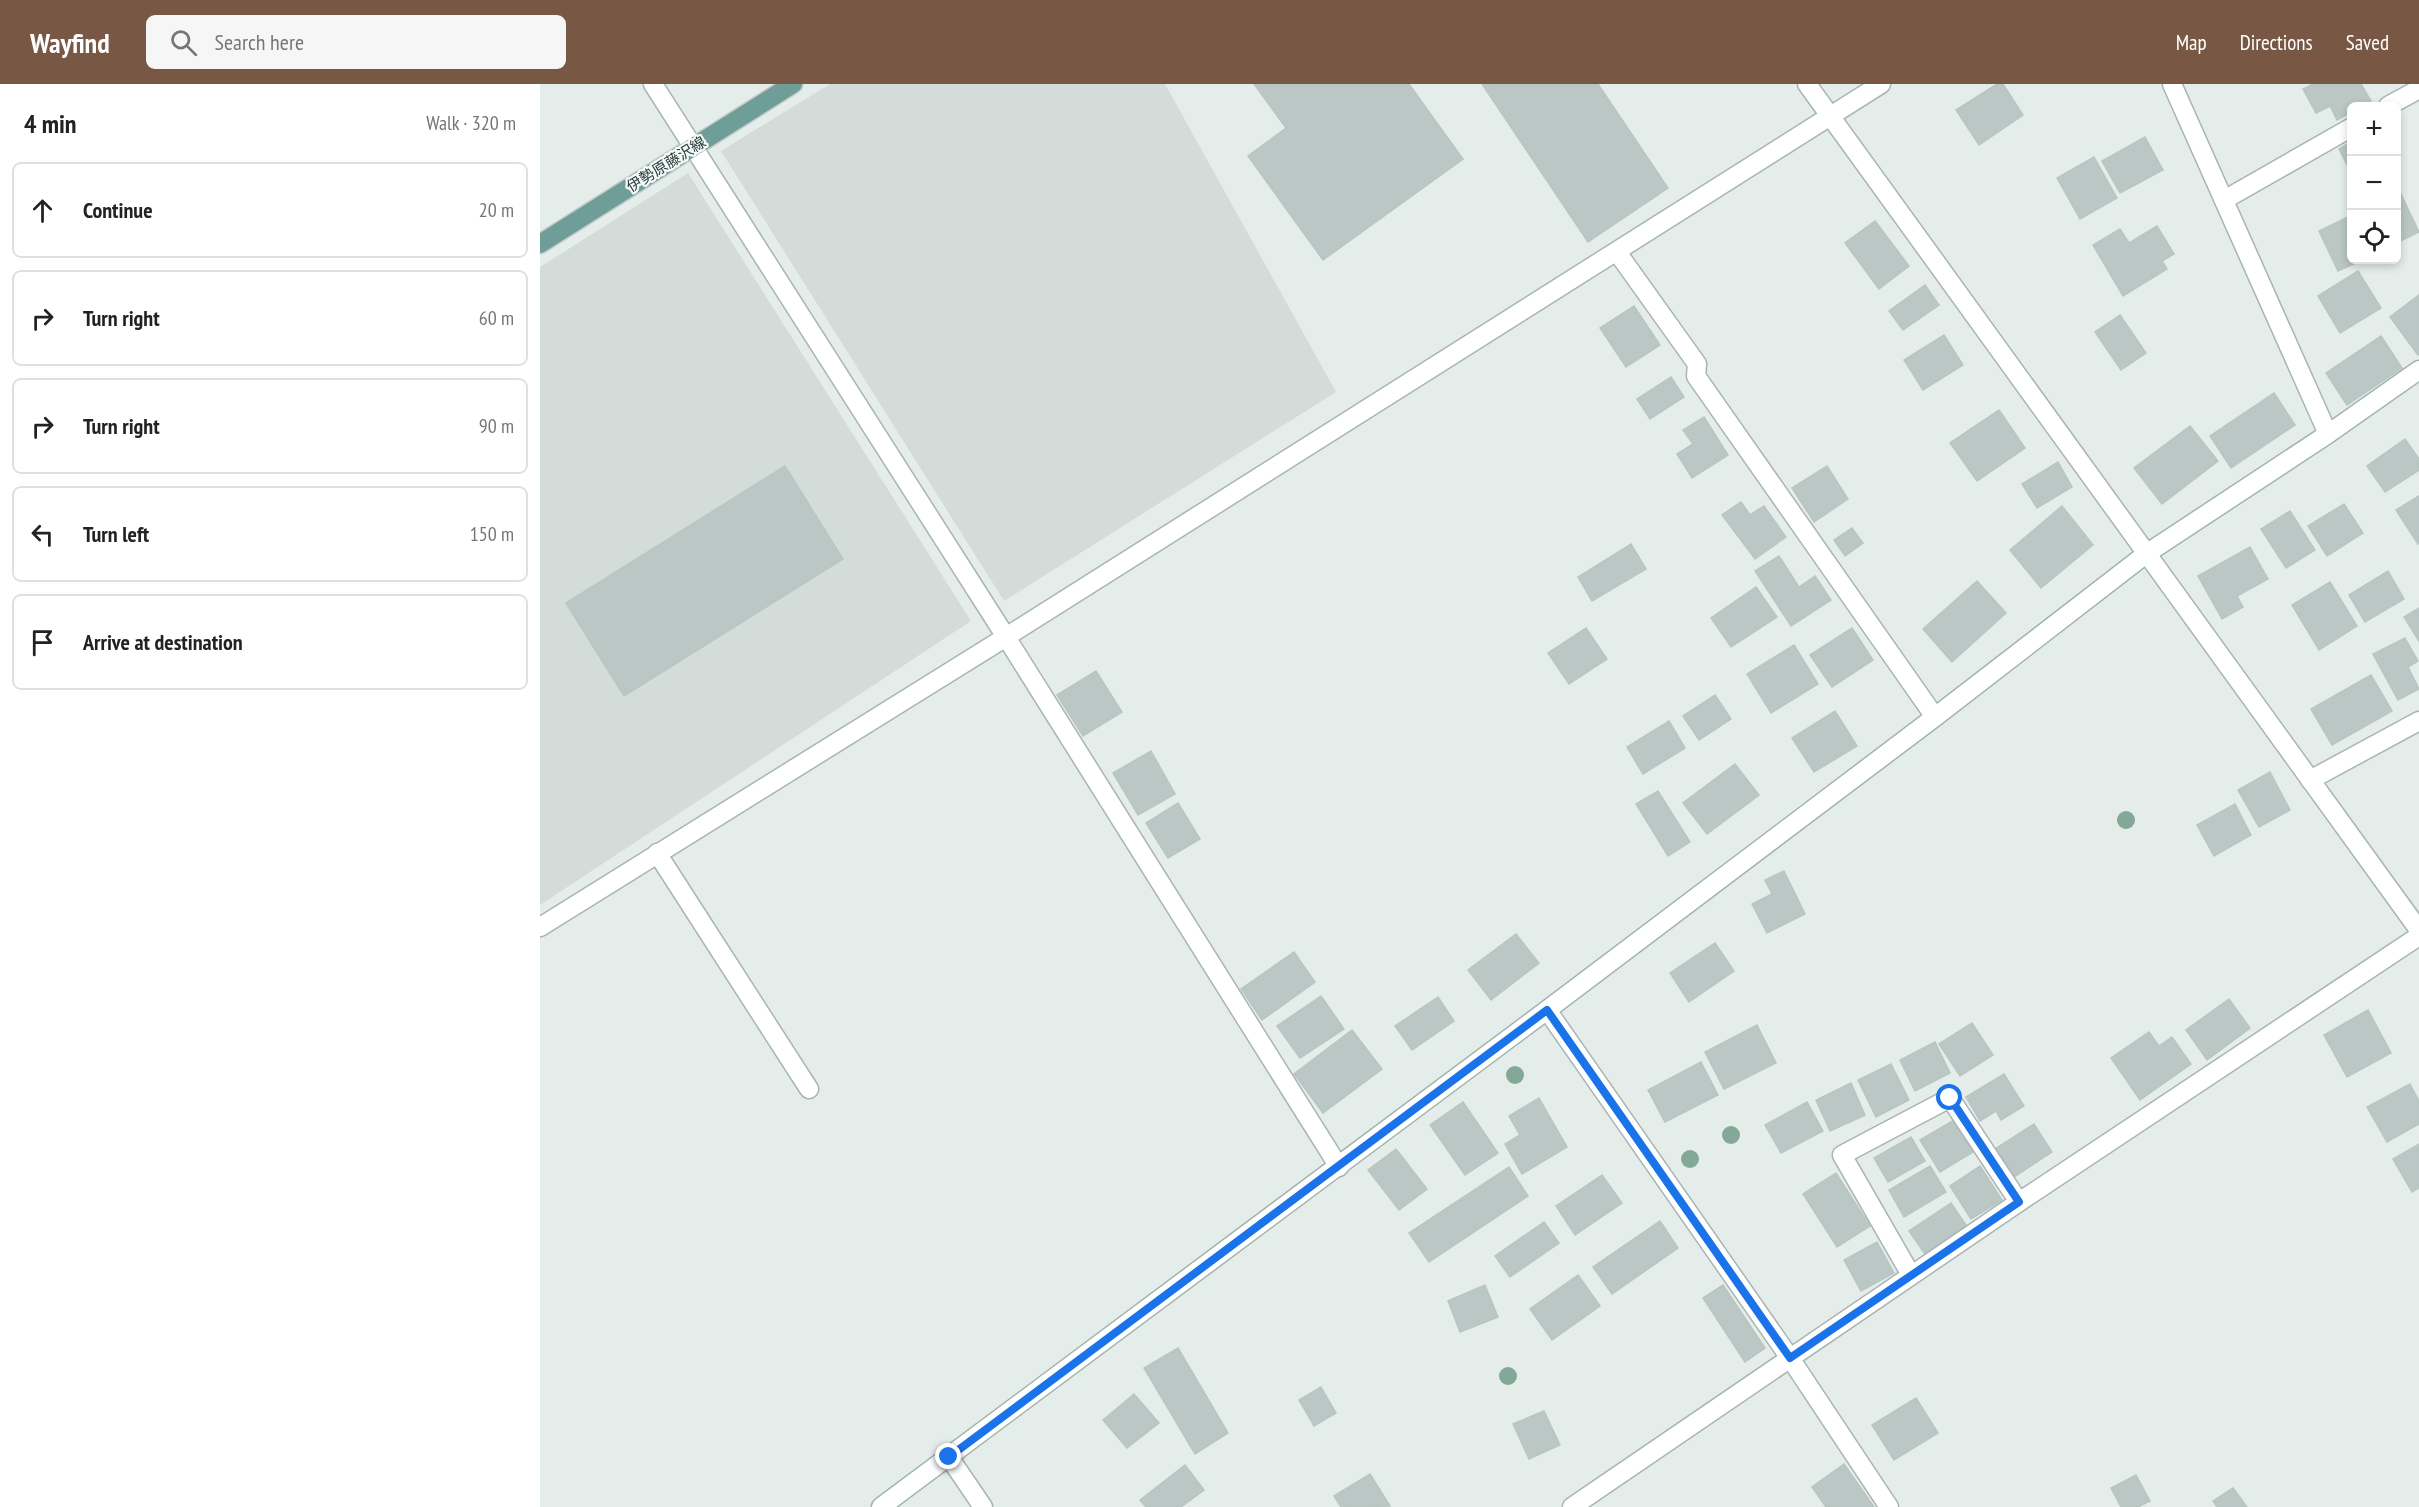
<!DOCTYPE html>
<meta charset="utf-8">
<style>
:root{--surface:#fff;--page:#f6f6f6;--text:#222;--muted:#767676;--line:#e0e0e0;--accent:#785844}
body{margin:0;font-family:"PT Sans Narrow","Noto Sans JP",sans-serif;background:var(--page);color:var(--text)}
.controls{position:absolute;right:18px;top:18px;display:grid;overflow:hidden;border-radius:9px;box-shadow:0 3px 9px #0003}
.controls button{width:54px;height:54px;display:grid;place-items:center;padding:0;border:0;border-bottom:2px solid var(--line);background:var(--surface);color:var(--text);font:30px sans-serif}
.stop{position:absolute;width:18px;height:18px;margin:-14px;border:4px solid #1a73e8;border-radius:50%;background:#fff}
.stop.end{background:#1a73e8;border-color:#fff;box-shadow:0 2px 6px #0008}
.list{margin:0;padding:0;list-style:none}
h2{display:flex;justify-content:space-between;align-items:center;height:78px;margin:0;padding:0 24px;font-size:26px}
h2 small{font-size:20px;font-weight:400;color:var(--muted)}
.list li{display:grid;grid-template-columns:39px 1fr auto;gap:18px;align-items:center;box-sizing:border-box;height:96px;margin:0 12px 12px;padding:0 12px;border:2px solid var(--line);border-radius:9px}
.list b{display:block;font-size:22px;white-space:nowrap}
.list em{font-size:20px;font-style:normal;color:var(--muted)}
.icon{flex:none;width:33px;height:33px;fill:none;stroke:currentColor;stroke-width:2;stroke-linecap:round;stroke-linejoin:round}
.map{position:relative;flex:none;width:1879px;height:1423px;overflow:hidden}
header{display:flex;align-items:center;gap:36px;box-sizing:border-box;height:84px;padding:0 30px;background:var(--accent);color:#fff}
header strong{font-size:28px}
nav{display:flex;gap:33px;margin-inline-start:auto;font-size:21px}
.search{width:420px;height:54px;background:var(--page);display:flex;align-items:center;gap:15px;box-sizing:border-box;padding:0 21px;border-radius:9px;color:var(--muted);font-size:22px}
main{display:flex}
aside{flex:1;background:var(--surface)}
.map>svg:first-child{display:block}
.built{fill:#d4dcda}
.building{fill:#bbc7c4;stroke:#b8c6c2;stroke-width:1.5}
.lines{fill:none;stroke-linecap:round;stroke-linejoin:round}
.lane-casing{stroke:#a8b5b2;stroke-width:21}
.street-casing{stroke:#a8b5b2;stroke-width:21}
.secondary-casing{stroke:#a2b4b0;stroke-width:21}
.primary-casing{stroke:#c2c9c8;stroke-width:21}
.lane{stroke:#fff;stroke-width:18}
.street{stroke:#fff;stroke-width:18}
.secondary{stroke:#fff;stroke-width:18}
.primary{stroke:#6f9d97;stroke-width:18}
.tree{fill:#84a897}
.route{stroke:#1a73e8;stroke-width:8}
.labels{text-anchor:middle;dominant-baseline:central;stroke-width:4.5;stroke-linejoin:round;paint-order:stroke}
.street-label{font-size:15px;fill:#263d3a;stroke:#f6f9f8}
</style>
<header>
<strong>Wayfind</strong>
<div class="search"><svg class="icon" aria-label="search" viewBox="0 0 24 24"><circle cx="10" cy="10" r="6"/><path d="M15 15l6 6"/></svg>Search here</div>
<nav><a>Map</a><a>Directions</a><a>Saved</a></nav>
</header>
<main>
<aside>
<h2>4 min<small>Walk · 320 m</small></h2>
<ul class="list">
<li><svg class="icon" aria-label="ahead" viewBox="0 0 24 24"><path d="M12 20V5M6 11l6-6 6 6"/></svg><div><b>Continue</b></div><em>20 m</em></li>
<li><svg class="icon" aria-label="right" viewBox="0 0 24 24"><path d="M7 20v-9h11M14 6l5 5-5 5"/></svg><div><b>Turn right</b></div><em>60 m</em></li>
<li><svg class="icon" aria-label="right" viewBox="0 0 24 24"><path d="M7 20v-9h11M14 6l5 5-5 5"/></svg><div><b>Turn right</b></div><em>90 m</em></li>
<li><svg class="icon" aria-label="left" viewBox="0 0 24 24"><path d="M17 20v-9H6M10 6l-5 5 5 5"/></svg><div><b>Turn left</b></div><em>150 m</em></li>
<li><svg class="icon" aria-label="arrive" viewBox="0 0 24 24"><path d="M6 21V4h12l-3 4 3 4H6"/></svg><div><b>Arrive at destination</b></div></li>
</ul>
</aside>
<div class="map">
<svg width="1879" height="1423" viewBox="0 0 1879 1423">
<rect width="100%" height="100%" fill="#e5edea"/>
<!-- built -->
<g class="built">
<polygon points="290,0 625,0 796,308 464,517 181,67"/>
<polygon points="148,89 431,537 0,821 0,183"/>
</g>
<!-- building -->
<g class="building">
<polygon points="714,0 869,0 923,75 783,176 708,72 746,44"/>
<polygon points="942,0 1058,0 1128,104 1048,158"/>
<polygon points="1457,0 1463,0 1483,31 1439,61 1416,26"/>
<polygon points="1773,0 1821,0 1831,17 1821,22 1812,22 1812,28 1797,36 1790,22 1776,29 1763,5"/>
<polygon points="1605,53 1623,86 1580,109 1562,77"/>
<polygon points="1812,57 1812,83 1809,85 1799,65"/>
<polygon points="1554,73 1577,114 1540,135 1517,94"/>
<polygon points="1860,108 1879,148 1856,159 1856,109"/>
<polygon points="1812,131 1812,176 1823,176 1798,187 1779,147"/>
<polygon points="1335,137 1369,182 1339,205 1305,159"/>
<polygon points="1617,142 1634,170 1622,177 1627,185 1583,212 1553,161 1580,145 1589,159"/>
<polygon points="1818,187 1841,224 1800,249 1778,212"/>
<polygon points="1385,201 1399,221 1363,246 1349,227"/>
<polygon points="1879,211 1879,270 1878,271 1850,233"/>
<polygon points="1094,222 1120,261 1086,283 1060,244"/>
<polygon points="1580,231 1606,269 1581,286 1555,248"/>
<polygon points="1404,251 1423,281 1383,306 1364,276"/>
<polygon points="1841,252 1862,284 1807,321 1786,289"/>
<polygon points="1131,293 1144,313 1110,335 1097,315"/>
<polygon points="1734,309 1755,341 1691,384 1670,352"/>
<polygon points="1459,326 1485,364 1437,397 1410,359"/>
<polygon points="1164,333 1188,371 1152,394 1137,370 1153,360 1143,346"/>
<polygon points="1650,342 1678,377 1622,420 1594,384"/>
<polygon points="1865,355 1879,375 1879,386 1845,408 1827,382"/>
<polygon points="1518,378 1532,403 1497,424 1482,400"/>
<polygon points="245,382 303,475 84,612 26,519"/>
<polygon points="1287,382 1308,415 1274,438 1252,404"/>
<polygon points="1879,412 1879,459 1878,460 1856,426"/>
<polygon points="1201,418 1210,431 1224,422 1246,453 1215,475 1182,431"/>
<polygon points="1804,420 1823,449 1787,472 1768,442"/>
<polygon points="1522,422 1553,461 1501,504 1470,466"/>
<polygon points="1750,427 1775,466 1746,484 1721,445"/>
<polygon points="1312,444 1323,459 1305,472 1294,456"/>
<polygon points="1091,460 1106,485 1052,517 1038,493"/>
<polygon points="1710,463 1728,495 1697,512 1703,523 1682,535 1658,492"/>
<polygon points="1239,472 1259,503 1275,492 1291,516 1251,542 1215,487"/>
<polygon points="1848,487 1864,515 1825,538 1809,511"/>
<polygon points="1437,497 1466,529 1412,578 1383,545"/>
<polygon points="1790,498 1817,542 1779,566 1752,521"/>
<polygon points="1216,503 1237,533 1191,563 1171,534"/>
<polygon points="1879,524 1879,557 1864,533"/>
<polygon points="1046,544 1067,575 1029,600 1008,569"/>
<polygon points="1312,544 1333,576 1292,603 1270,571"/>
<polygon points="1865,554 1878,577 1868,583 1879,605 1858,616 1833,570"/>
<polygon points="1254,561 1278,600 1231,629 1207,590"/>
<polygon points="556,587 582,628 543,652 517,611"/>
<polygon points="1831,591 1852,627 1792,661 1771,625"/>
<polygon points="1175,611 1191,635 1159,656 1143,632"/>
<polygon points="1295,627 1317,662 1274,688 1252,654"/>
<polygon points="1129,637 1145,664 1103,690 1087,663"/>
<polygon points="611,667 635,710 598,731 573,689"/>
<polygon points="1195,680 1219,711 1167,750 1143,719"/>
<polygon points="1730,688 1750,726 1719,743 1698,706"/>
<polygon points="1118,707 1150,758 1128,772 1096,720"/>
<polygon points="638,719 660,755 628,774 606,739"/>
<polygon points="1695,720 1711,751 1674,772 1657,741"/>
<polygon points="1244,787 1265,830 1227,849 1212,820 1232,810 1225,796"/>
<polygon points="976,850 999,879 951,916 928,886"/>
<polygon points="1175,859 1194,887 1149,918 1130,889"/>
<polygon points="754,868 775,898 722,936 701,905"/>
<polygon points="781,912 804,945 760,974 737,942"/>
<polygon points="898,913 914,937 872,966 855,942"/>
<polygon points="1689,915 1710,944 1667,976 1646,946"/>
<polygon points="1828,926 1851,969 1807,993 1784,951"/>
<polygon points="1432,939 1453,971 1420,992 1399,960"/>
<polygon points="1217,941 1236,979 1184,1005 1165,968"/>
<polygon points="812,946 842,985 783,1029 754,990"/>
<polygon points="1609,948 1619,962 1632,953 1651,980 1600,1016 1571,974"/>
<polygon points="1395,958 1410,989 1375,1007 1360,976"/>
<polygon points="1161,978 1178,1011 1125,1038 1108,1006"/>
<polygon points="1351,980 1369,1016 1336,1033 1318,996"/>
<polygon points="1464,990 1484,1022 1461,1036 1456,1027 1440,1037 1426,1013"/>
<polygon points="1311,999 1325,1031 1290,1047 1276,1016"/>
<polygon points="1870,1000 1879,1017 1879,1040 1847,1058 1827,1023"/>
<polygon points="999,1014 1027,1063 982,1090 965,1060 980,1051 969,1032"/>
<polygon points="923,1018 958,1069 925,1091 890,1041"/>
<polygon points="1267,1018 1283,1047 1241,1069 1225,1041"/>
<polygon points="1414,1036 1433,1068 1400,1088 1380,1056"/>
<polygon points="1494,1040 1512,1068 1474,1093 1455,1065"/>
<polygon points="1371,1053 1385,1077 1348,1098 1334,1074"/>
<polygon points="1879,1060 1879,1104 1872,1108 1853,1075"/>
<polygon points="856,1065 887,1105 859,1126 828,1086"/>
<polygon points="1390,1082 1406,1108 1364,1133 1349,1106"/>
<polygon points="1440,1082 1462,1116 1431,1135 1410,1102"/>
<polygon points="969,1083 988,1112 889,1178 869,1149"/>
<polygon points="1296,1089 1330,1142 1297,1163 1263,1110"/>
<polygon points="1062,1091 1082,1119 1035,1151 1016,1122"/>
<polygon points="1411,1119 1426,1141 1385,1170 1369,1147"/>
<polygon points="1120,1137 1138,1164 1072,1210 1053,1183"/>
<polygon points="1004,1138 1019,1159 970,1193 955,1172"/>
<polygon points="1337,1158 1354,1189 1321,1207 1304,1176"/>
<polygon points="1038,1191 1060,1222 1012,1256 990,1225"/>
<polygon points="945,1201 958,1233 920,1248 908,1217"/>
<polygon points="1183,1201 1225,1264 1205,1278 1163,1214"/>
<polygon points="638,1264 688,1349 655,1370 604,1284"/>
<polygon points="781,1303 796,1329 774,1342 759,1316"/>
<polygon points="594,1310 619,1339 587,1364 563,1336"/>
<polygon points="1376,1314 1398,1349 1354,1376 1332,1341"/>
<polygon points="1004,1327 1020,1361 989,1375 973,1340"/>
<polygon points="1304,1380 1334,1423 1286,1423 1272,1403"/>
<polygon points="645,1381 664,1406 641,1423 606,1423 600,1416"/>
<polygon points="830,1390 850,1422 801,1423 794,1412"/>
<polygon points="1596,1391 1610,1417 1598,1423 1581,1423 1571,1404"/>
<polygon points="1693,1404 1707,1423 1677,1423 1673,1417"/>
</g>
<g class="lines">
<defs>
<g id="lane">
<polyline points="1848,22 1879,5"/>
<polyline points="1684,116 1812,43"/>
<polyline points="1077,168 1157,280 1156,292 1395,633"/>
<polyline points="117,769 269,1005"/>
<polyline points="1371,1191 1302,1071 1410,1014 1479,1118"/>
</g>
<g id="street">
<polyline points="113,0 466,553 799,1083"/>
<polyline points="1267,0 1879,846"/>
<polyline points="1632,0 1788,350"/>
<polyline points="1770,696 1879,637"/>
<polyline points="0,843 466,553 1341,0"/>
<polyline points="1007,926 1250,1274 1349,1423"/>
<polyline points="409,1373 443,1423"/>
<polyline points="1032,1423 1479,1118 1879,852"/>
</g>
<polyline id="secondary" points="341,1423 1007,926 1395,633 1606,470 1788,350 1879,286"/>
<polyline id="primary" points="0,160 253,0"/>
</defs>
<!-- lane casing -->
<use href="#lane" class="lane-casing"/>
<!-- street casing -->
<use href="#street" class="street-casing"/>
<!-- secondary casing -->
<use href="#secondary" class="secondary-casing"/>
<!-- primary casing -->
<use href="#primary" class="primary-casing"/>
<!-- lane -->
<use href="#lane" class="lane"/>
<!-- street -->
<use href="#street" class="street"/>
<!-- secondary -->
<use href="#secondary" class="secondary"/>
<!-- primary -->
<use href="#primary" class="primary"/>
</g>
<!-- trees -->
<g class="tree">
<circle cx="1586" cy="736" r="9"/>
<circle cx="975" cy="991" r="9"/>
<circle cx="1191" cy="1051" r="9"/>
<circle cx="1150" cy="1075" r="9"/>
<circle cx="968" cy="1292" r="9"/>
</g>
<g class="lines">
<!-- route -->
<polyline class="route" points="409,1373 1007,926 1250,1274 1479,1118 1410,1014"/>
</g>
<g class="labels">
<!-- street labels -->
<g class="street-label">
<text transform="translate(126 80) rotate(-32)">伊勢原藤沢線</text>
</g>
</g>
</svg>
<div class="controls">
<button>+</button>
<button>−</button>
<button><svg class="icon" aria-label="locate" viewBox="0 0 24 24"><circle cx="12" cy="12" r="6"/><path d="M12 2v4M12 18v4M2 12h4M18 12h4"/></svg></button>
</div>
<div class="stop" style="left:1410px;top:1014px"></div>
<div class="stop end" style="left:409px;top:1373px"></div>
</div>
</main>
